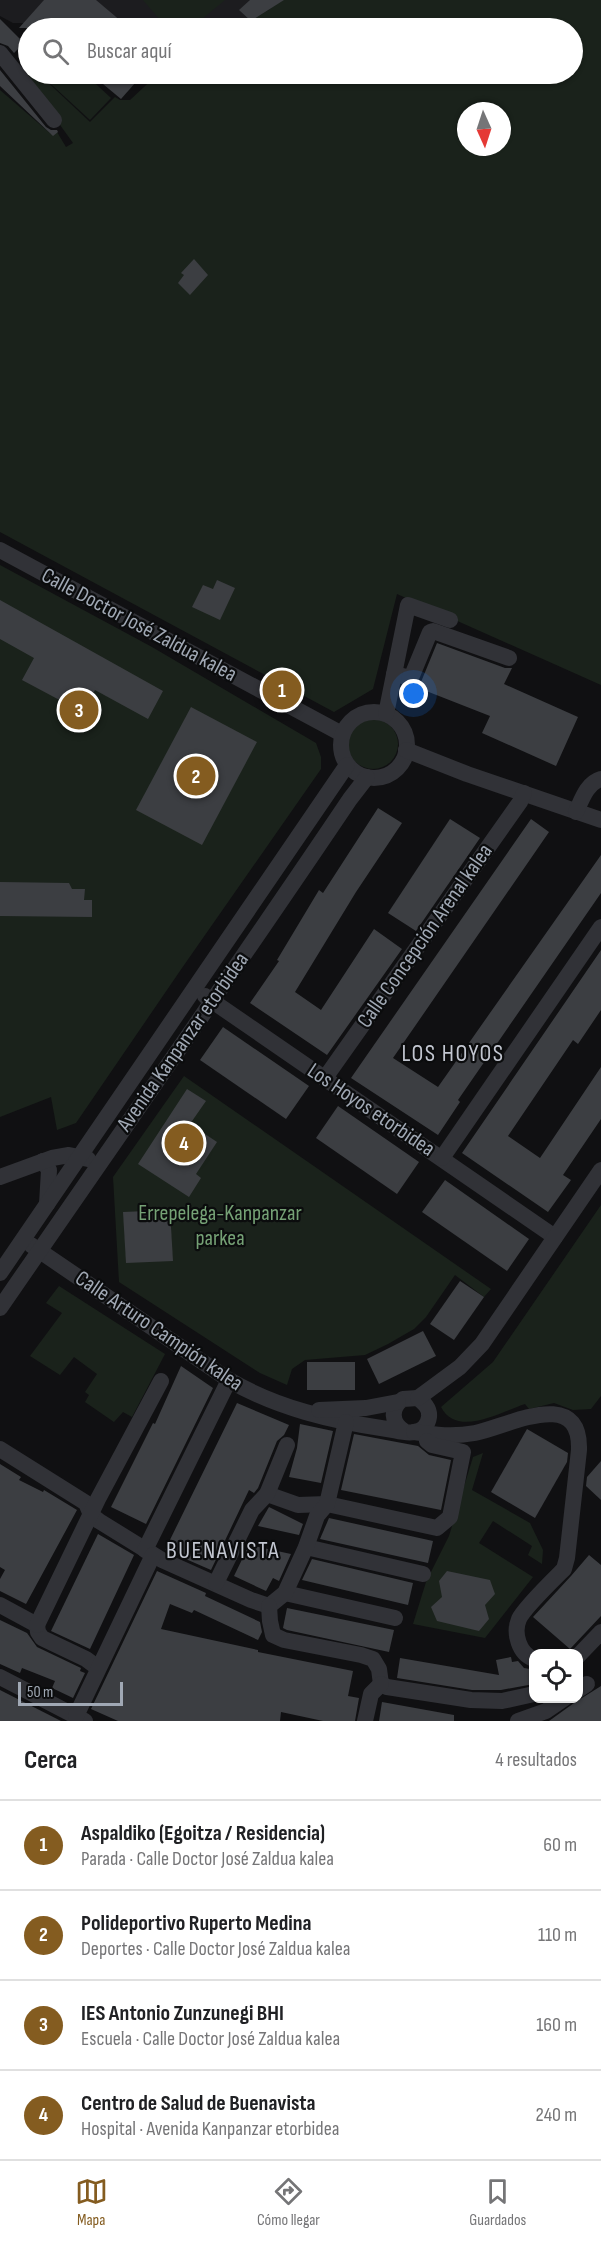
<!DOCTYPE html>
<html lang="es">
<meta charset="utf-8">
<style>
:root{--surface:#fff;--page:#f2f2f2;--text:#202124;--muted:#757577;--line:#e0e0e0;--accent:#845c20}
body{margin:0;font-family:"Sofia Sans Condensed",sans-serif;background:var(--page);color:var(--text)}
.controls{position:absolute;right:18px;bottom:18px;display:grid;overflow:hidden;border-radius:12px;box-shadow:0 2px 4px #0004}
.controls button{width:54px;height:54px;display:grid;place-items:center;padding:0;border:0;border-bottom:2px solid var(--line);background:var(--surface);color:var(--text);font:30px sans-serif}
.compass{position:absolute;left:457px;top:102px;width:54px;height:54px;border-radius:50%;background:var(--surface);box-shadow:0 2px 4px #0004;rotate:177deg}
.scale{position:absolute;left:18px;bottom:15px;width:105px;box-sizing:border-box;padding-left:6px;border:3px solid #a0a8b4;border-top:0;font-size:16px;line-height:21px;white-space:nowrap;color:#a0a8b4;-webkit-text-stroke:4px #0b0c0d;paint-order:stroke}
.you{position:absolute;left:414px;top:694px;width:21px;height:21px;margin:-15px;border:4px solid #fff;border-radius:50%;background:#1a73e8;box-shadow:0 0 0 9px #1a73e833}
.badge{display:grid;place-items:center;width:39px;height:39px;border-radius:50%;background:var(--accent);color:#fff;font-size:20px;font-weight:700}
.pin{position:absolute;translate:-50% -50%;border:3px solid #fff;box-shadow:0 2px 6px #0006}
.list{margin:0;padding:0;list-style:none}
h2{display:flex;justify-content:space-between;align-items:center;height:78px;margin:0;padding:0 24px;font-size:26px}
h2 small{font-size:20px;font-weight:400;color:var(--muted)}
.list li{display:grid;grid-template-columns:39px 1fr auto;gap:18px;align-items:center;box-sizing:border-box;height:90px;padding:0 24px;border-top:2px solid var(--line)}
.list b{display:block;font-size:22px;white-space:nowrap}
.list p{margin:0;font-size:20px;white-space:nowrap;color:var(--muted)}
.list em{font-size:20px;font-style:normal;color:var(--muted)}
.icon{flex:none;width:33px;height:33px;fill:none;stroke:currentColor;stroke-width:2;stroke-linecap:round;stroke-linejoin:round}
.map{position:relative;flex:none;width:601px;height:1721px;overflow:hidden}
.search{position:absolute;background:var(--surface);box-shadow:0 2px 4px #0004;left:18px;right:18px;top:18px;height:66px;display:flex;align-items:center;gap:15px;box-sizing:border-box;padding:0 21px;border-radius:33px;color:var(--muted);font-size:22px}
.sheet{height:438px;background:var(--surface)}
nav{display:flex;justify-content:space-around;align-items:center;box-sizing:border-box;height:84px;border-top:2px solid var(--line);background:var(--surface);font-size:16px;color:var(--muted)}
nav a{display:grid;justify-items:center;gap:3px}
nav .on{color:var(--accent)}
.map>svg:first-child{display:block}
.built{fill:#1c1c1f}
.green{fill:#1a221b;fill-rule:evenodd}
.building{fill:#3c3e42}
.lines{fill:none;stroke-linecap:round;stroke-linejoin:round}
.minor{stroke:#313237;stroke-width:16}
.labels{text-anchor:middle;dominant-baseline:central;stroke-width:4.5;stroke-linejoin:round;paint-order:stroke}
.street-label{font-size:22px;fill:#a0a8b4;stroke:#0b0c0d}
.park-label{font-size:22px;fill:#75a175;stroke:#0b0c0d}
.neighbourhood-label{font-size:24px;letter-spacing:1.5px;fill:#c2c6d0;stroke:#0b0c0d}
</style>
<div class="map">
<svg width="601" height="1721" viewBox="0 0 601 1721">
<rect width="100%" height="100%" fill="#101012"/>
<!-- built -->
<polygon class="built" points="0,0 277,0 270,9 239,28 29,28 26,23 13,23 0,16"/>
<!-- green -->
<g class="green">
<polygon points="143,0 225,0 191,28 167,28"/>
<path d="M 277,0 L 601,0 L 601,685 L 397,594 L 373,689 L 334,712 L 0,532 L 0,90 L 51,134 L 57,132 L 66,147 L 73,143 L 27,79 L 28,62 L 28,74 L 39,74 L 90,122 L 115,97 L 120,100 L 130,100 L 158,74 L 572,74 L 572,28 L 239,28 L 270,9 ZM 466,111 L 502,111 L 502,147 L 466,147 Z"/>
<polygon points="40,74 85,74 111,98 90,120"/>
<polygon points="0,565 152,647 316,743 321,757 321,769 182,968 76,1123 57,1130 51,1097 0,1117"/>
<circle cx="373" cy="744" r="25"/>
<polygon points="184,1076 491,1289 484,1297 455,1275 426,1317 414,1329 388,1344 365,1355 305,1360 292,1369 287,1385 260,1373 119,1282 113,1177"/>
<path d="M 601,1205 L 601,1396 L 591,1409 L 573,1410 L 554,1403 L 529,1409 L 525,1404 C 501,1412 457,1438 441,1407 L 493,1362 Z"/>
<polygon points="59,1286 165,1354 132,1417 123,1412 114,1422 85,1402 89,1395 85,1392 97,1374 74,1357 60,1375 30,1356 62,1313 46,1303"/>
<polygon points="483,1453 472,1490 530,1523 543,1550 542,1564 528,1555 532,1546 493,1521 479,1543 533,1577 485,1638 413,1624 426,1582 449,1536 473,1457"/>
</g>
<!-- building -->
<g class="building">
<polygon points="44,0 96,0 122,22 117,28 19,28"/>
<polygon points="250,0 284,0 251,21 239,10"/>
<polygon points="0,19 24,43 14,53 8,46 0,43"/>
<polygon points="0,70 46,127 51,130 57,130 58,132 53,136 0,86"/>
<polygon points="91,74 143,74 121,99"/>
<polygon points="194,259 208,275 190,295 178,283 184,275 181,273"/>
<polygon points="217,580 235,588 220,620 192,607 203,585 213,589"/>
<polygon points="0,600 163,691 148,719 95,690 82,712 22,680 34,658 0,639"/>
<polygon points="437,643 505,668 512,668 504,684 578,717 556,766 482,733 490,716 416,687 421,682"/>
<polygon points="191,707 257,742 202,845 136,810"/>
<polygon points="378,808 402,823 356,892 295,992 321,1010 374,929 402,949 327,1055 250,1003 279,961 277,960 319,890 323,893"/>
<polygon points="450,819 480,838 416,931 388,913"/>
<polygon points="531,819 549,832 393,1058 438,1087 601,855 601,893 458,1100 460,1102 438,1135 351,1078"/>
<polygon points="0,882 69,883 72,889 85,889 84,900 92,900 92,917 0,916"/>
<polygon points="601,950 601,1010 578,1044 573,1040 508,1136 540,1158 601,1067 601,1119 563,1175 571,1180 548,1212 462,1153"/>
<polygon points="223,1027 309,1086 286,1119 200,1060"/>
<polygon points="187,1089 206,1101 190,1124 217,1142 196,1174 201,1178 189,1197 138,1164"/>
<polygon points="338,1106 419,1162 397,1194 316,1138"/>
<polygon points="445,1180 529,1239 507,1271 422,1212"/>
<polygon points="170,1210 173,1261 126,1263 123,1212"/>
<polygon points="460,1281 484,1297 454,1340 430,1324"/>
<polygon points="423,1331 436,1356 379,1384 367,1359"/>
<rect x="307" y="1362" width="48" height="28"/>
<polygon points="181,1366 213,1388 146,1524 111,1507 153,1423 155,1424"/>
<polygon points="237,1403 289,1425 284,1435 277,1441 258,1488 254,1493 249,1490 211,1570 165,1550"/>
<polygon points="300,1424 333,1431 321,1483 289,1477 297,1448"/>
<polygon points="527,1429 568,1453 567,1462 535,1518 491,1492"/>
<polygon points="354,1434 418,1446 429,1455 451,1460 441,1510 341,1490"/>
<polygon points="601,1461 601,1500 586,1486 587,1477"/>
<polygon points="0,1464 21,1477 19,1480 43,1492 44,1490 77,1510 26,1604 0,1591 0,1579 5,1570 0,1567"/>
<polygon points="269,1507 303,1524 299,1535 258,1526"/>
<polygon points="329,1518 433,1541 428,1563 320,1539"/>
<polygon points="98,1534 134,1555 90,1649 51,1631"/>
<polygon points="249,1545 291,1554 279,1581 273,1578 266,1591 234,1576"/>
<polygon points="589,1555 601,1565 601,1616 570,1649 533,1617 571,1576"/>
<polygon points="312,1559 413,1583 408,1605 302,1580"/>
<polygon points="157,1571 206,1593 205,1596 260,1622 262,1632 258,1640 194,1610 192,1613 170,1604 161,1629 258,1650 258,1652 353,1671 348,1696 359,1698 355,1721 323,1721 281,1712 280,1721 118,1721 91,1709"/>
<polygon points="447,1571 490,1580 495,1594 485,1605 489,1619 479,1631 437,1621 431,1607 442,1597 439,1581"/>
<polygon points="287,1608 394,1630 389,1652 287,1630 283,1628"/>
<polygon points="0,1620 27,1633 37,1647 81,1668 80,1671 85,1673 73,1698 52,1688 55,1681 22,1668 20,1673 0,1664"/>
<polygon points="511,1657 512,1662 518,1661 524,1668 530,1669 531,1677 534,1677 534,1684 501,1690 472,1690 397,1678 400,1658 499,1675 496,1660"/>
<polygon points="601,1686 601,1721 549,1721 574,1703"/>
<polygon points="0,1690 61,1721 0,1721"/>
<polygon points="382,1702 454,1715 454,1721 379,1721"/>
</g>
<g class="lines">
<!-- minor -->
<g class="minor">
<polyline points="0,53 54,120"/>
<polyline points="0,550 342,734"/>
<polyline points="394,674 411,678 430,632 433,631 509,658"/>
<circle cx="374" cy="745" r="33"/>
<polyline points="386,714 408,605 450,620"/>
<polyline points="406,750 467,774 601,820"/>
<path d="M 576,812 C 582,799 587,783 601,779"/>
<polyline points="205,996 555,1237"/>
<polyline points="325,1078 520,802 524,793"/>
<polyline points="442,1158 601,927"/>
<polyline points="43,1161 49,1170 47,1204"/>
<polyline points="0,1177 52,1158 69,1155 88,1159"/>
<path d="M 31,1245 L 229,1380 C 277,1408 332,1421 387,1429 C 395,1430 406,1434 414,1432 C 422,1431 428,1425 429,1417 C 430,1408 424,1403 418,1398 L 403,1399 C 390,1408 391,1423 404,1431"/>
<polyline points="0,1273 347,765"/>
<path d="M 0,1308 C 117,1138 235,970 350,799 L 367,777"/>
<polyline points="418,1398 460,1367 482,1344 601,1170"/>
<polyline points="319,1410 366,1408 398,1402"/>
<path d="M 414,1432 C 435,1435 454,1437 475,1433 C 507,1427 581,1385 579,1450 L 567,1558 L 564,1569 C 554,1579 524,1608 519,1619 C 513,1633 519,1654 534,1659"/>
<polyline points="0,1449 86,1503 91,1515 99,1521 162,1560 251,1600 269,1606"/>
<polyline points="267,1494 298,1505 327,1504 437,1528 450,1517 463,1452 432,1445 427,1441"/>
<polyline points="306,1547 423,1574"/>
<polyline points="145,1550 229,1380"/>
<polyline points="216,1583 252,1510 267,1494 287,1445"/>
<polyline points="285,1593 395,1618"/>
<polyline points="0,1605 37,1625 38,1632 42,1638 86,1659 98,1668"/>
<polyline points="269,1606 285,1593 306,1547 317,1516 327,1504 346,1422"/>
<polyline points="269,1606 270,1621 273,1635 284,1640 361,1655 373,1659 379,1669 381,1684"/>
<polyline points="37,1625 98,1499 161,1381"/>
<polyline points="578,1656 601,1632"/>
<polyline points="0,1677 85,1721"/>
<polyline points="381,1684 387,1687 471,1700 502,1701 534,1694"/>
<polyline points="578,1690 587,1684"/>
<polyline points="76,1716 153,1555"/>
<polyline points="365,1721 371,1694 381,1684"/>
<polyline points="518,1721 546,1711 565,1698"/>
</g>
</g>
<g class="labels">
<!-- street labels -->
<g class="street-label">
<text transform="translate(139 625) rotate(28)">Calle Doctor José Zaldua kalea</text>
<text transform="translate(425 936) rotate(-55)">Calle Concepción Arenal kalea</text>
<text transform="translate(183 1042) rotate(-55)">Avenida Kanpanzar etorbidea</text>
<text transform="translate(371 1110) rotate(34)">Los Hoyos etorbidea</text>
<text transform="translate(159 1331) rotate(34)">Calle Arturo Campión kalea</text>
</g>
<!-- park labels -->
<g class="park-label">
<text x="220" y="1213">Errepelega-Kanpanzar<tspan x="220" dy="25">parkea</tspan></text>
</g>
<!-- neighbourhood labels -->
<g class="neighbourhood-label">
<text x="453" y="1053">LOS HOYOS</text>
<text x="223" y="1550">BUENAVISTA</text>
</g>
</g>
</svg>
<div class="controls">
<button><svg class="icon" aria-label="locate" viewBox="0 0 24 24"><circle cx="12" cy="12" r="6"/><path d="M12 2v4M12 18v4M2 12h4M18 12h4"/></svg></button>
</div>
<svg class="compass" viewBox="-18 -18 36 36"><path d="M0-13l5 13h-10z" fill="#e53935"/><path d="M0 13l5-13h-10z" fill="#757577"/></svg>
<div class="scale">50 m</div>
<div class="you"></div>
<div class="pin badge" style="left:282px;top:690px">1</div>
<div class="pin badge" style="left:196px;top:776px">2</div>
<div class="pin badge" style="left:79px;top:710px">3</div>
<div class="pin badge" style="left:184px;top:1143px">4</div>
<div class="search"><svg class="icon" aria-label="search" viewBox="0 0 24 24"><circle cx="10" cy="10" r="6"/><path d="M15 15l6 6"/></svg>Buscar aquí</div>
</div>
<section class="sheet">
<h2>Cerca<small>4 resultados</small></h2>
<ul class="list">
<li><span class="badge">1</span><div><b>Aspaldiko (Egoitza / Residencia)</b><p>Parada · Calle Doctor José Zaldua kalea</p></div><em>60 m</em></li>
<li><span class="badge">2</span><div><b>Polideportivo Ruperto Medina</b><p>Deportes · Calle Doctor José Zaldua kalea</p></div><em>110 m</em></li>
<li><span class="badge">3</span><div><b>IES Antonio Zunzunegi BHI</b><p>Escuela · Calle Doctor José Zaldua kalea</p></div><em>160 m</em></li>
<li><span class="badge">4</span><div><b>Centro de Salud de Buenavista</b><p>Hospital · Avenida Kanpanzar etorbidea</p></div><em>240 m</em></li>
</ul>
</section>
<nav>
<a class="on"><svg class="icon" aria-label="map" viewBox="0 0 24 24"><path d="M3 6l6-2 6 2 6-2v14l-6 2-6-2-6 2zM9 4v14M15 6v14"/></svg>Mapa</a>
<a><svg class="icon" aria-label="directions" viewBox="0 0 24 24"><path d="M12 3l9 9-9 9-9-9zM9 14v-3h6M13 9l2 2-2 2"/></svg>Cómo llegar</a>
<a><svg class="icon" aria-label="saved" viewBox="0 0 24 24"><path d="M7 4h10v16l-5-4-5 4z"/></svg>Guardados</a>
</nav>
